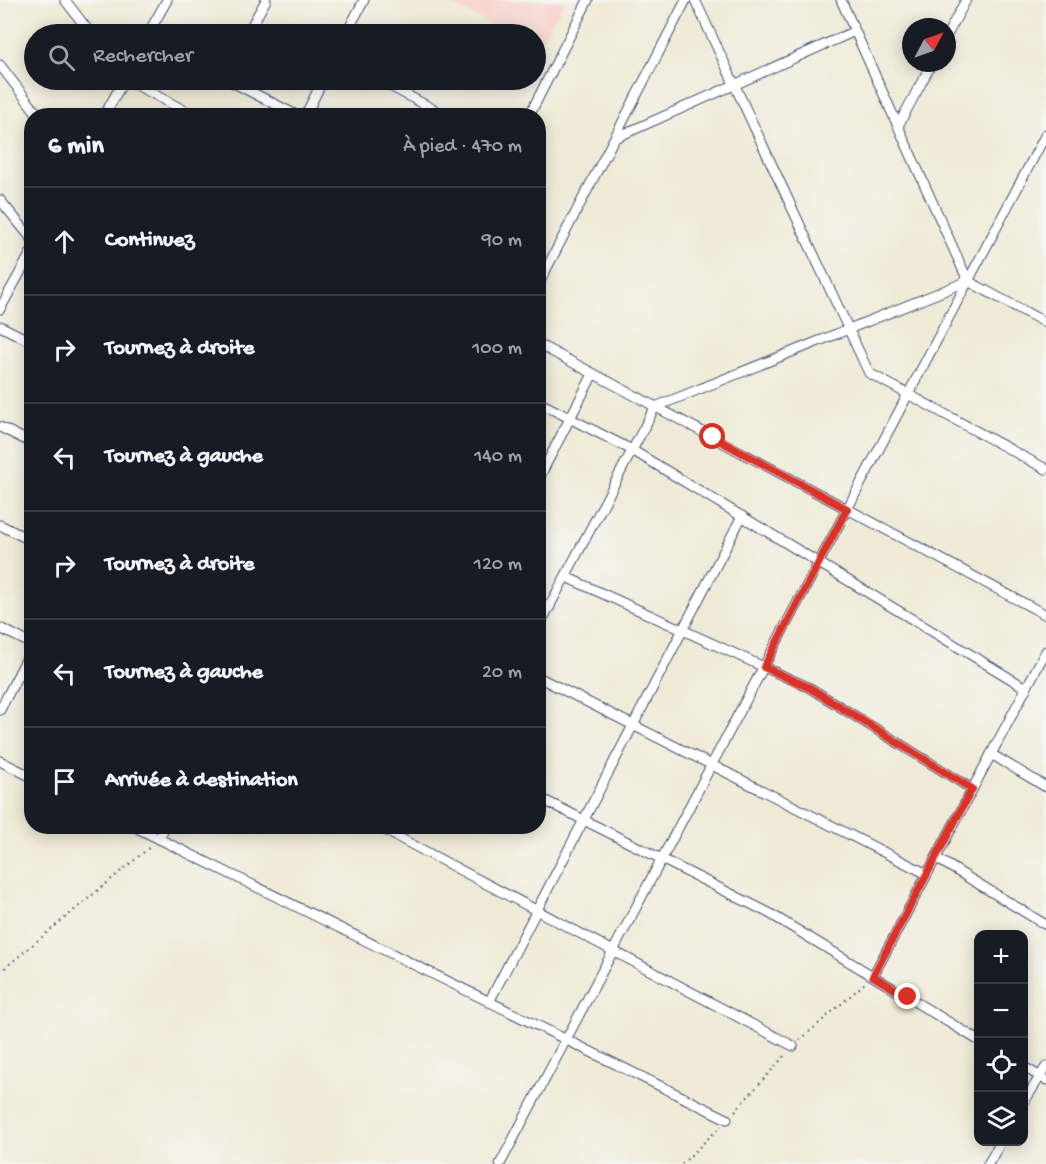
<!DOCTYPE html>
<html lang="fr">
<meta charset="utf-8">
<style>
:root{--surface:#171b24;--page:#20242c;--text:#f1f3f6;--muted:#9ea1a6;--line:#363941}
body{margin:0;font-family:"Gochi Hand",sans-serif;background:var(--page);color:var(--text)}
.controls{position:absolute;right:18px;bottom:18px;display:grid;overflow:hidden;border-radius:12px;box-shadow:0 3px 15px #0003}
.controls button{width:54px;height:54px;display:grid;place-items:center;padding:0;border:0;border-bottom:2px solid var(--line);background:var(--surface);color:var(--text);font:30px sans-serif}
.compass{position:absolute;left:902px;top:18px;width:54px;height:54px;border-radius:50%;background:var(--surface);box-shadow:0 3px 15px #0003;rotate:49deg}
.stop{position:absolute;width:18px;height:18px;margin:-14px;border:4px solid #d93025;border-radius:50%;background:#fff}
.stop.end{background:#d93025;border-color:#fff;box-shadow:0 2px 6px #0008}
.list{margin:0;padding:0;list-style:none}
h2{display:flex;justify-content:space-between;align-items:center;height:78px;margin:0;padding:0 24px;font-size:26px}
h2 small{font-size:20px;font-weight:400;color:var(--muted)}
.list li{display:grid;grid-template-columns:39px 1fr auto;gap:18px;align-items:center;box-sizing:border-box;height:108px;padding:0 24px;border-top:2px solid var(--line)}
.list b{display:block;font-size:22px;white-space:nowrap}
.list em{font-size:20px;font-style:normal;color:var(--muted)}
.icon{flex:none;width:33px;height:33px;fill:none;stroke:currentColor;stroke-width:2;stroke-linecap:round;stroke-linejoin:round}
.map{position:relative;flex:none;width:1046px;height:1164px;overflow:hidden}
.search{position:absolute;background:var(--surface);box-shadow:0 3px 15px #0003;left:24px;top:24px;width:522px;height:66px;display:flex;align-items:center;gap:15px;box-sizing:border-box;padding:0 21px;border-radius:33px;color:var(--muted);font-size:22px}
.panel{position:absolute;background:var(--surface);box-shadow:0 3px 15px #0003;left:24px;top:108px;width:522px;height:726px;border-radius:24px}
.map>svg:first-child{display:block}
.built{fill:#f7d0c9}
.lines{fill:none;stroke-linecap:round;stroke-linejoin:round}
.minor-casing{stroke:#3b4b70;stroke-width:11}
.path{stroke:#3b4b70;stroke-width:2;stroke-dasharray:1.5 4.5;stroke-linecap:butt}
.minor{stroke:#fff;stroke-width:9}
.route{stroke:#d93025;stroke-width:8}
</style>
<div class="map">
<svg width="1046" height="1164" viewBox="0 0 1046 1164">
<rect width="100%" height="100%" fill="#f6f6f2"/>
<filter id="ink" filterUnits="userSpaceOnUse"><feTurbulence type="fractalNoise" baseFrequency=".0167" numOctaves="2"/><feDisplacementMap in="SourceGraphic" scale="12" xChannelSelector="R" yChannelSelector="G"/><feConvolveMatrix kernelMatrix="1 2 1 2 8 2 1 2 1" color-interpolation-filters="sRGB"/></filter>
<filter id="wash" filterUnits="userSpaceOnUse"><feTurbulence type="fractalNoise" baseFrequency=".008" numOctaves="4" result="noise"/><feDisplacementMap in="SourceGraphic" scale="24" xChannelSelector="R" yChannelSelector="G"/><feGaussianBlur stdDeviation="1.35" result="paint"/><feColorMatrix in="noise" values="0 0 0 0 0 0 0 0 0 0 0 0 0 0 0 0 0 1.4 0 .05"/><feComposite in="paint" operator="in"/></filter>
<g filter="url(#wash)">
<rect width="100%" height="100%" fill="#efead5"/>
<!-- built -->
<polygon class="built" points="443,0 566,0 537,48 536,34 510,34"/>
</g>
<g filter="url(#ink)">
<g class="lines">
<defs>
<g id="minor">
<polyline points="65,0 91,34"/>
<polyline points="695,0 869,373 1046,469"/>
<polyline points="841,0 968,281 1046,323"/>
<polyline points="148,34 167,0"/>
<polyline points="247,34 266,0"/>
<polyline points="346,34 364,0"/>
<polyline points="947,35 966,0"/>
<polyline points="0,65 39,116"/>
<polyline points="127,80 195,116"/>
<polyline points="228,80 298,116"/>
<polyline points="379,80 446,116"/>
<polyline points="104,116 124,80"/>
<polyline points="305,116 323,80"/>
<polyline points="529,116 588,0"/>
<polyline points="898,126 932,63"/>
<polyline points="615,138 855,31"/>
<polyline points="0,200 32,239"/>
<polyline points="538,285 686,0"/>
<polyline points="0,309 32,251"/>
<polyline points="0,326 32,342"/>
<polyline points="538,344 1046,615"/>
<polyline points="538,402 632,450 1026,688"/>
<polyline points="0,427 32,443"/>
<polyline points="538,480 593,374"/>
<polyline points="0,525 32,541"/>
<polyline points="566,577 810,688 972,789"/>
<polyline points="538,601 550,607"/>
<polyline points="0,628 32,644"/>
<polyline points="538,628 655,407 968,281"/>
<polyline points="538,677 927,874"/>
<polyline points="0,710 32,648"/>
<polyline points="991,754 1046,787"/>
<polyline points="0,761 32,777"/>
<polyline points="538,797 769,913 978,1040"/>
<polyline points="133,826 727,1119"/>
<polyline points="377,826 793,1046"/>
<polyline points="159,839 165,826"/>
<polyline points="936,858 1046,925"/>
<polyline points="873,976 1046,651"/>
<polyline points="489,1002 742,516"/>
<polyline points="1024,1067 1046,1080"/>
<polyline points="1024,1102 1046,1067"/>
<polyline points="500,1164 1046,134"/>
<polyline points="988,1164 1001,1142"/>
</g>
</defs>
<!-- minor casing -->
<use href="#minor" class="minor-casing"/>
<!-- path -->
<g class="path">
<polyline points="0,972 150,847"/>
<polyline points="800,1040 865,983"/>
<polyline points="735,1111 787,1053"/>
<polyline points="682,1164 721,1126"/>
</g>
<!-- minor -->
<use href="#minor" class="minor"/>
</g>
</g>
<g class="lines" filter="url(#ink)">
<!-- route -->
<polyline class="route" points="713,437 847,509 764,667 810,688 972,789 873,976 908,997"/>
</g>
</svg>
<div class="controls">
<button>+</button>
<button>−</button>
<button><svg class="icon" aria-label="locate" viewBox="0 0 24 24"><circle cx="12" cy="12" r="6"/><path d="M12 2v4M12 18v4M2 12h4M18 12h4"/></svg></button>
<button><svg class="icon" aria-label="layers" viewBox="0 0 24 24"><path d="M12 4l9 5-9 5-9-5zM3 14l9 5 9-5"/></svg></button>
</div>
<svg class="compass" viewBox="-18 -18 36 36"><path d="M0-13l5 13h-10z" fill="#e53935"/><path d="M0 13l5-13h-10z" fill="#9ea1a6"/></svg>
<div class="stop" style="left:713px;top:437px"></div>
<div class="stop end" style="left:908px;top:997px"></div>
<div class="search"><svg class="icon" aria-label="search" viewBox="0 0 24 24"><circle cx="10" cy="10" r="6"/><path d="M15 15l6 6"/></svg>Rechercher</div>
<section class="panel">
<h2>6 min<small>À pied · 470 m</small></h2>
<ul class="list">
<li><svg class="icon" aria-label="ahead" viewBox="0 0 24 24"><path d="M12 20V5M6 11l6-6 6 6"/></svg><div><b>Continuez</b></div><em>90 m</em></li>
<li><svg class="icon" aria-label="right" viewBox="0 0 24 24"><path d="M7 20v-9h11M14 6l5 5-5 5"/></svg><div><b>Tournez à droite</b></div><em>100 m</em></li>
<li><svg class="icon" aria-label="left" viewBox="0 0 24 24"><path d="M17 20v-9H6M10 6l-5 5 5 5"/></svg><div><b>Tournez à gauche</b></div><em>140 m</em></li>
<li><svg class="icon" aria-label="right" viewBox="0 0 24 24"><path d="M7 20v-9h11M14 6l5 5-5 5"/></svg><div><b>Tournez à droite</b></div><em>120 m</em></li>
<li><svg class="icon" aria-label="left" viewBox="0 0 24 24"><path d="M17 20v-9H6M10 6l-5 5 5 5"/></svg><div><b>Tournez à gauche</b></div><em>20 m</em></li>
<li><svg class="icon" aria-label="arrive" viewBox="0 0 24 24"><path d="M6 21V4h12l-3 4 3 4H6"/></svg><div><b>Arrivée à destination</b></div></li>
</ul>
</section>
</div>
